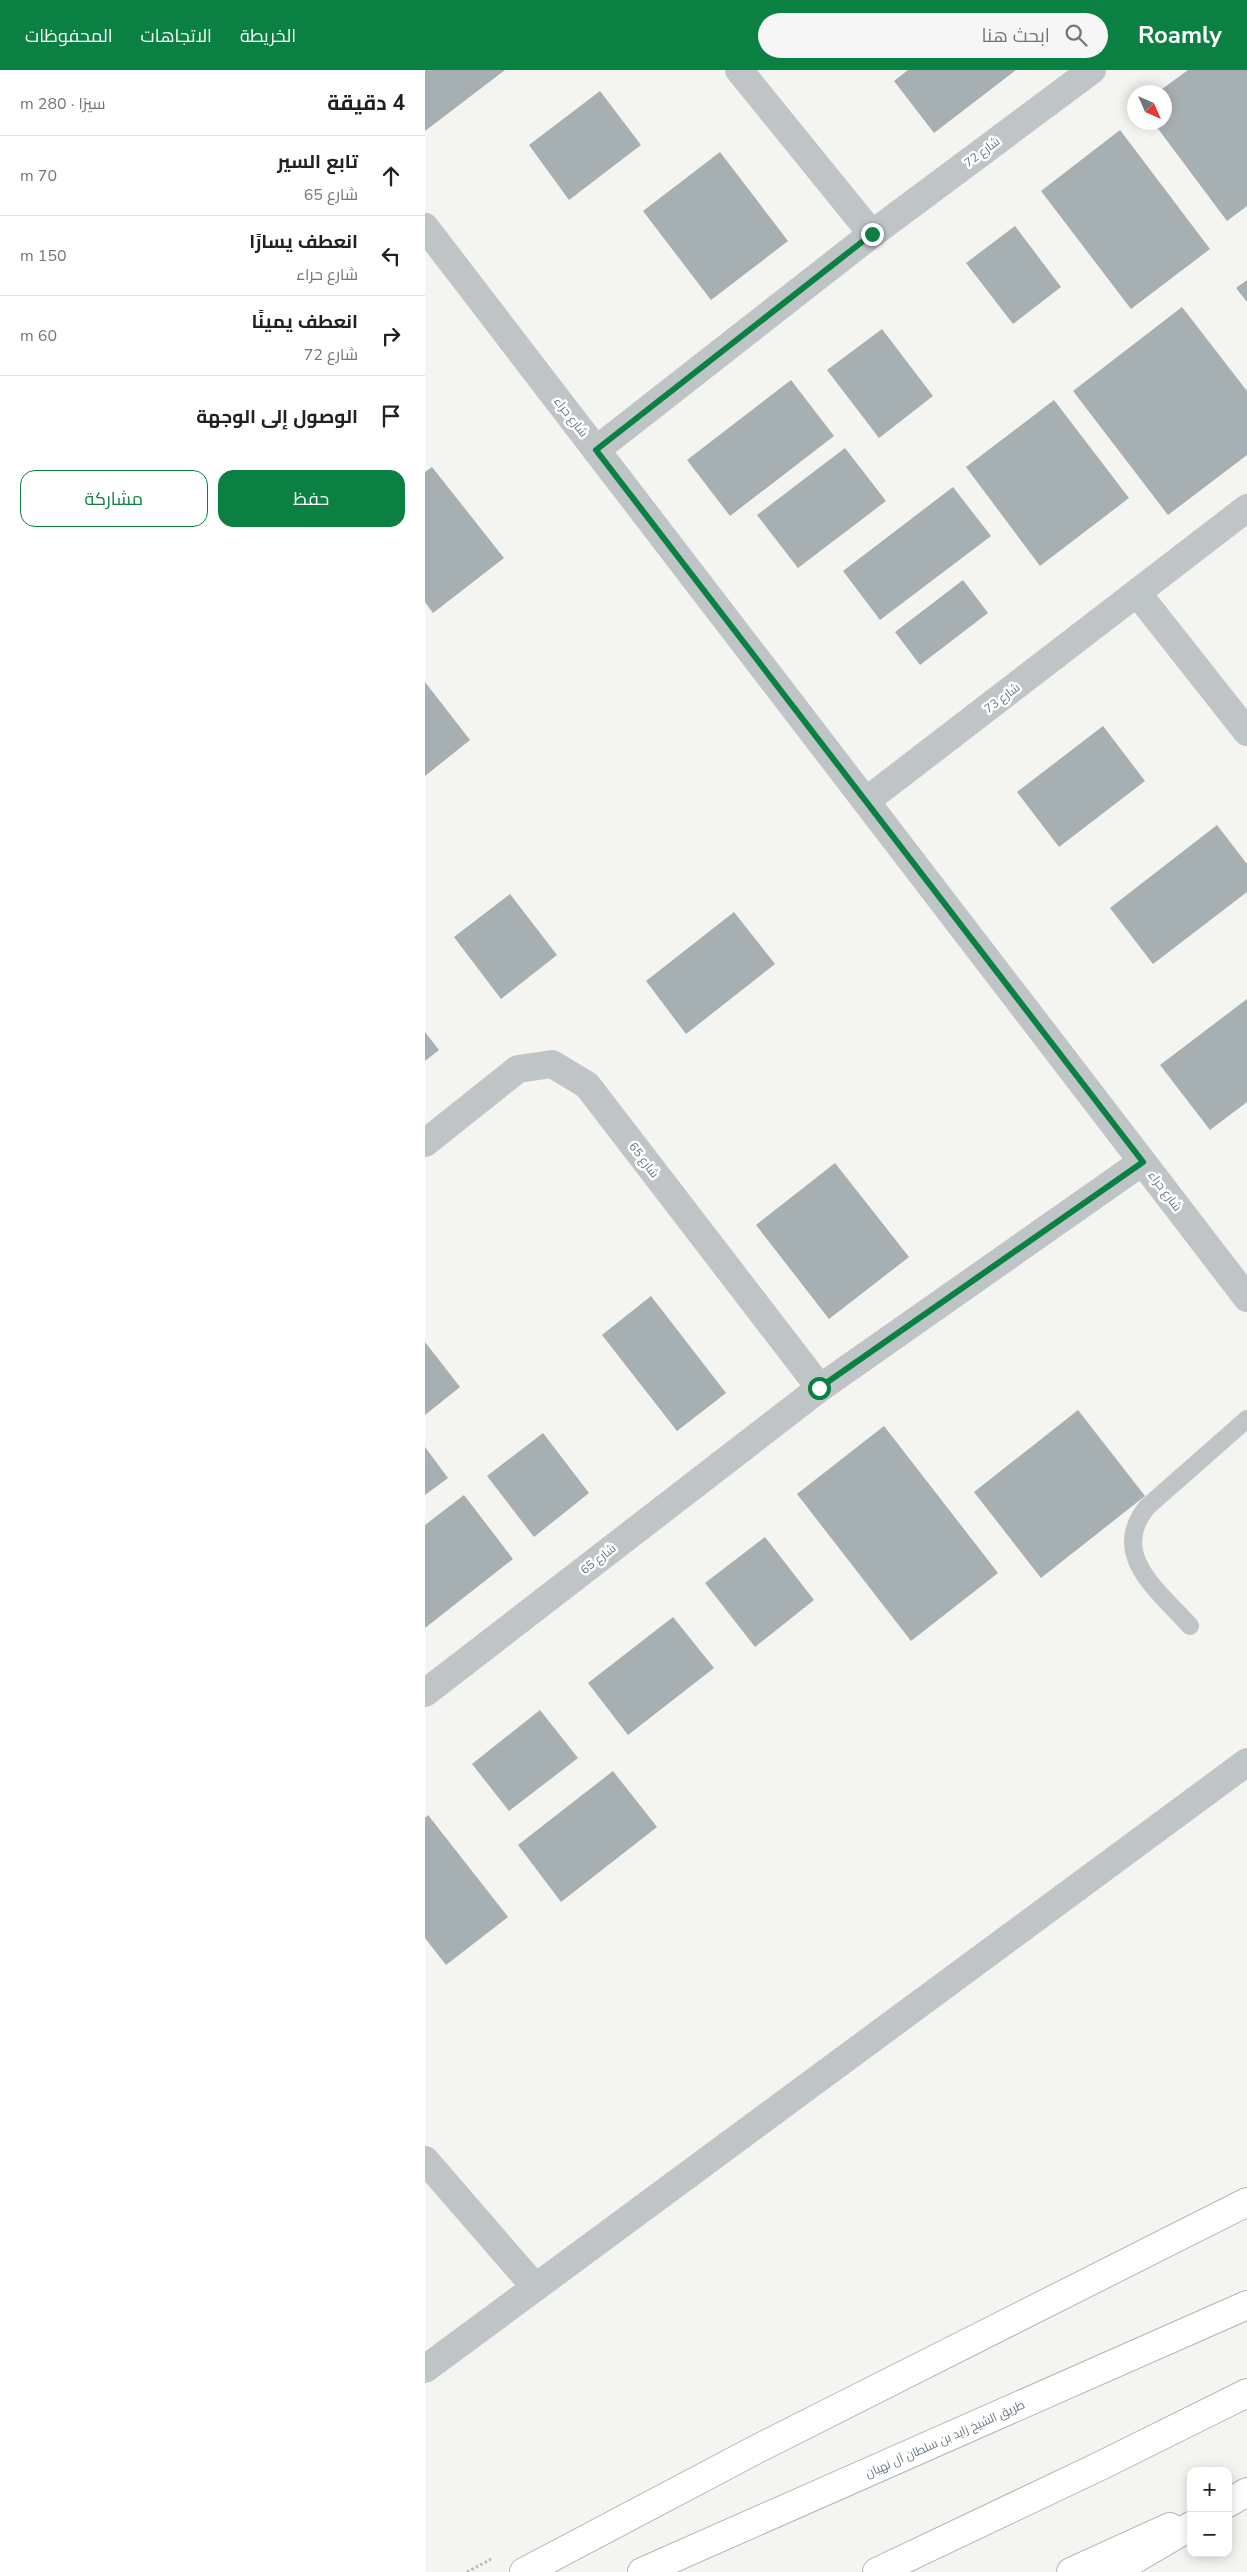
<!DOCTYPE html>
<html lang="ar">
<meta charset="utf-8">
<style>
:root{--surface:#fff;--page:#f6f6f6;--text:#202124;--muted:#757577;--line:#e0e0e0;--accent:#0b8043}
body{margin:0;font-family:"Nunito Sans",Cairo,sans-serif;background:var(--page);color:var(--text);direction:rtl}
.controls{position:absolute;right:15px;bottom:15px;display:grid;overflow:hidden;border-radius:10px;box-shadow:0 2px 12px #0003}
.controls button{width:45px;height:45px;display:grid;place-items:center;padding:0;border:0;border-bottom:1px solid var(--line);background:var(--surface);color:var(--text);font:25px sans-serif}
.compass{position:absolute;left:702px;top:15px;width:45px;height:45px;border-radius:50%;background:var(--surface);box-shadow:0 2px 12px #0003;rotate:135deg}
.stop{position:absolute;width:15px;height:15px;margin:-11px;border:4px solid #0b8043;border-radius:50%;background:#fff}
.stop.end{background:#0b8043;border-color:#fff;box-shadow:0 1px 5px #0008}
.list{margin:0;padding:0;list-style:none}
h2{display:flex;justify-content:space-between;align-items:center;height:65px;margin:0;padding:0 20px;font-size:21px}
h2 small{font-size:16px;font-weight:400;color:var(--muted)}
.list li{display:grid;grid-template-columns:32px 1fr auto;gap:15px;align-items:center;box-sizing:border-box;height:80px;padding:0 20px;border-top:1px solid var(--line)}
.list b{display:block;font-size:19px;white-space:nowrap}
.list p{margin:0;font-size:16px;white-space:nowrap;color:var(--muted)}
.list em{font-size:16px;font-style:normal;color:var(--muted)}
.actions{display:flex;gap:10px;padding:15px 20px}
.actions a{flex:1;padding:11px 0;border:1px solid var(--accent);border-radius:15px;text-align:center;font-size:18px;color:var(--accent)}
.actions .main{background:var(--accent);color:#fff}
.icon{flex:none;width:28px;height:28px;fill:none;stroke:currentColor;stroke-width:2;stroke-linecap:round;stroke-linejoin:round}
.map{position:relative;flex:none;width:822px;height:2502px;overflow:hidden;direction:ltr}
header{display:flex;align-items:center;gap:30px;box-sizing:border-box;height:70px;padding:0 25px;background:var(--accent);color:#fff}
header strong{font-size:24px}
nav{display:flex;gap:28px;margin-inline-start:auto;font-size:18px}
.search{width:350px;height:45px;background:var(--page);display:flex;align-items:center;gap:12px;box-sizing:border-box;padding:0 18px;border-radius:28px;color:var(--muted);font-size:19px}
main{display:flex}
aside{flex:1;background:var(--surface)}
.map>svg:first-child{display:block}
.building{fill:#a6b0b3}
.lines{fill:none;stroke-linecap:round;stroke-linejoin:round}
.secondary-casing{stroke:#b1b8bb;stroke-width:30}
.primary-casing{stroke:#b2b7ba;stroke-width:30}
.motorway-casing{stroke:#b2b6b8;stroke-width:30}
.path{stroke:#b9bcbd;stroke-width:3;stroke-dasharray:2.5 2.5;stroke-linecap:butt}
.service{stroke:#bfc4c6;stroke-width:18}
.minor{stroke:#bfc4c6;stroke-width:28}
.tertiary{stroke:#bfc4c6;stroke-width:28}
.secondary{stroke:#fff;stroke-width:28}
.primary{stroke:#fff;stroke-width:28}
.motorway{stroke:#fff;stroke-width:28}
.route{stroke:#0b8043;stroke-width:6}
.labels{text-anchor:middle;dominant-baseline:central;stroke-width:5;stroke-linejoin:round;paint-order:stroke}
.street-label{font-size:12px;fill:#637781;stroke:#fff}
</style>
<header>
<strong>Roamly</strong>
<div class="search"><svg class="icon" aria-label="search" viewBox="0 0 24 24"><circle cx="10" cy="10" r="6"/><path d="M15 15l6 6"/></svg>ابحث هنا</div>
<nav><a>الخريطة</a><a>الاتجاهات</a><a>المحفوظات</a></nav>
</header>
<main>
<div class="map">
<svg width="822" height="2502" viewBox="0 0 822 2502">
<rect width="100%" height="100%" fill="#f4f4f0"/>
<!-- building -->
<g class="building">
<polygon points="0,0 80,0 0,61"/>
<polygon points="483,0 591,0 509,63 469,11"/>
<polygon points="763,0 822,0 822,136 802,151 728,52 740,52 740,22 733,22"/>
<polygon points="175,21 216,75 144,130 104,75"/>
<polygon points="695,60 785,179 706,239 616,121"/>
<polygon points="295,82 363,171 286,230 218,141"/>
<polygon points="590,156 636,217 588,254 541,193"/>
<polygon points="822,210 822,232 811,218"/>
<polygon points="757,237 822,321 822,385 743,445 648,321"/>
<polygon points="457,259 508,326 454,368 402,300"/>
<polygon points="366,310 409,366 305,446 262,390"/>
<polygon points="629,330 704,428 615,496 541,397"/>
<polygon points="420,378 461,431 373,498 332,445"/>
<polygon points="7,397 79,488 8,543 0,532 0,402"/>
<polygon points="528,417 566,466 455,550 418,501"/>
<polygon points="538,510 563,543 495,595 470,562"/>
<polygon points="0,612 45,670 0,706"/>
<polygon points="678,656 720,711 634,777 592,722"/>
<polygon points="792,755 822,794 822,822 728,894 685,838"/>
<polygon points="85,824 132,885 76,929 29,867"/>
<polygon points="309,842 350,894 261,964 221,911"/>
<polygon points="822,929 822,1032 785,1060 735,995"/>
<polygon points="0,962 14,980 0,991"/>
<polygon points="410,1093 484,1187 404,1249 331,1155"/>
<polygon points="226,1226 301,1323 252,1361 177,1265"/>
<polygon points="0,1272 35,1317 0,1345"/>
<polygon points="653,1340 720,1426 616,1508 549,1422"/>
<polygon points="459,1356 573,1503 486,1571 372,1424"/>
<polygon points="118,1363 164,1423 109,1467 62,1406"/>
<polygon points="0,1377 23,1408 0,1425"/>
<polygon points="39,1425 88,1489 0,1558 0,1455"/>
<polygon points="340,1467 389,1530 330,1577 280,1513"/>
<polygon points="248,1547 289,1598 203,1665 163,1613"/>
<polygon points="115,1640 153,1688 84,1741 47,1694"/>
<polygon points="188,1701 232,1757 136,1832 93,1775"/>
<polygon points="3,1745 83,1847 21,1895 0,1868 0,1748"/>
</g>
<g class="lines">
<defs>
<g id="secondary">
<polyline points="99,2502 334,2378 822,2132"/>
<polyline points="646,2502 745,2457"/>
</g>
<g id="primary">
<polyline points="803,2433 822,2422"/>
<polyline points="688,2502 766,2456"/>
</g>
<g id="motorway">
<polyline points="217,2502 822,2235"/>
<polyline points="452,2502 675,2396 822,2323"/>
</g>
</defs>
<!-- secondary casing -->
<use href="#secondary" class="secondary-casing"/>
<!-- primary casing -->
<use href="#primary" class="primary-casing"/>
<!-- motorway casing -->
<use href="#motorway" class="motorway-casing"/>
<!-- path -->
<polyline class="path" points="42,2502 68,2488"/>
<!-- service -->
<path class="service" d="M 765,1556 C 735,1522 683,1485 722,1437 L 822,1349"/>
<!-- minor -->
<g class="minor">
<polyline points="314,0 447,164"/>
<polyline points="171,380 447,164 667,0"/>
<polyline points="713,524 822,662"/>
<polyline points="441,731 822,438"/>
<polyline points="0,1073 93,999 127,994 162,1015 395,1318"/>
<polyline points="0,1623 395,1318 717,1092"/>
<polyline points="0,2090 110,2217"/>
<polyline points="0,2299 822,1692"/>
</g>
<!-- tertiary -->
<polyline class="tertiary" points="0,157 822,1228"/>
<!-- secondary -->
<use href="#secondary" class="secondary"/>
<!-- primary -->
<use href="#primary" class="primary"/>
<!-- motorway -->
<use href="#motorway" class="motorway"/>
</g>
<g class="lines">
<!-- route -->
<polyline class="route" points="394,1318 718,1092 171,380 447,164"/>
</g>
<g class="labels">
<!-- street labels -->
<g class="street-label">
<text transform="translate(557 82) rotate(-37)">شارع 72</text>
<text transform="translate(146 347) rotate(52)">شارع حراء</text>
<text transform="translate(577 628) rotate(-37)">شارع 73</text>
<text transform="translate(219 1090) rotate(53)">شارع 65</text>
<text transform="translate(740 1121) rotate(53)">شارع حراء</text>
<text transform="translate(173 1489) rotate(-38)">شارع 65</text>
<text transform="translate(520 2369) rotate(-24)">طريق الشيخ زايد بن سلطان آل نهيان</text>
</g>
</g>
</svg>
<div class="controls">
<button>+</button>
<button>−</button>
</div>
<svg class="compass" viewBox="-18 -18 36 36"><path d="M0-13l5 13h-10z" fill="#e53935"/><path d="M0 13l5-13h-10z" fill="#757577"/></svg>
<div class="stop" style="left:394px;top:1318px"></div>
<div class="stop end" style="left:447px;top:164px"></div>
</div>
<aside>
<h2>4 دقيقة<small>سيرًا · 280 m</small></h2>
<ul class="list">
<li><svg class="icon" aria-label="ahead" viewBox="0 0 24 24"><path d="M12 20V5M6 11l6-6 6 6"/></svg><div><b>تابع السير</b><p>شارع 65</p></div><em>70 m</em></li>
<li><svg class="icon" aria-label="left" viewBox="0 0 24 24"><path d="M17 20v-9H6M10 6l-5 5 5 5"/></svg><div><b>انعطف يسارًا</b><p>شارع حراء</p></div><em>150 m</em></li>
<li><svg class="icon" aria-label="right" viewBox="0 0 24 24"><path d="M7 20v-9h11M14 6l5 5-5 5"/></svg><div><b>انعطف يمينًا</b><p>شارع 72</p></div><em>60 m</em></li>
<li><svg class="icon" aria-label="arrive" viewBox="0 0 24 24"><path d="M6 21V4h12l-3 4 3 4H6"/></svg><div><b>الوصول إلى الوجهة</b></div></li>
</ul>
<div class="actions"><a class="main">حفظ</a><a>مشاركة</a></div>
</aside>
</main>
